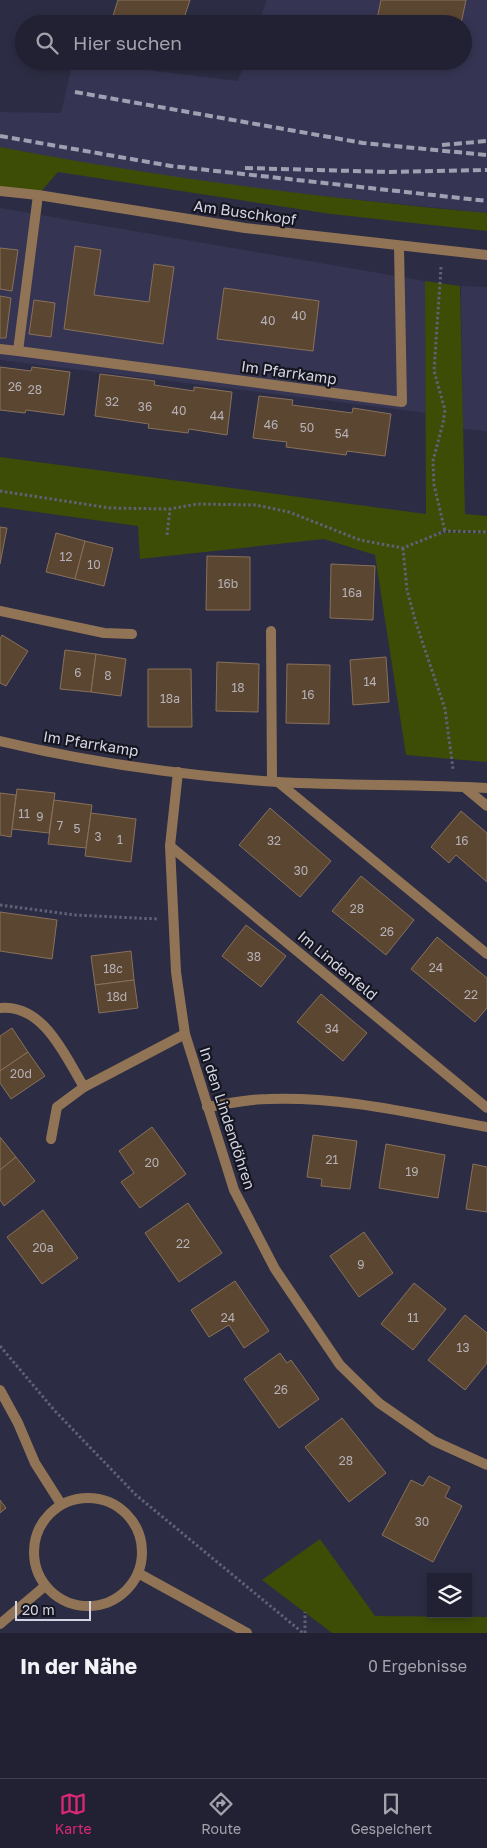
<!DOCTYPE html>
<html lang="de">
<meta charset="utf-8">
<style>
:root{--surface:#212133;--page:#29293b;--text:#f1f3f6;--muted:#a2a3ac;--line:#3e3e4e;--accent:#db2777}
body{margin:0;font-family:"Golos Text",sans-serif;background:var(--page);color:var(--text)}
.controls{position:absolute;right:15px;bottom:15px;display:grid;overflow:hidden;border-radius:0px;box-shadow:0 2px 8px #0003}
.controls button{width:45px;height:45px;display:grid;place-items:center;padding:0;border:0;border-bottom:1px solid var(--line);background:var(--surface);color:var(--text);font:25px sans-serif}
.scale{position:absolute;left:15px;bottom:12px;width:76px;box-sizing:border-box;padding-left:5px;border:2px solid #d4d5e4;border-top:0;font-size:14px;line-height:18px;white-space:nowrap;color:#d4d5e4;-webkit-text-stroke:4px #161621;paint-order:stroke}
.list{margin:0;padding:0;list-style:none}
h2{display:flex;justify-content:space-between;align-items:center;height:65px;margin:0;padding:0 20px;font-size:21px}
h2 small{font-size:16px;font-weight:400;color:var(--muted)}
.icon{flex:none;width:28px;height:28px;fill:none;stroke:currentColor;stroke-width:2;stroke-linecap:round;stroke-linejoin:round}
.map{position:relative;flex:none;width:487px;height:1633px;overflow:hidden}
.search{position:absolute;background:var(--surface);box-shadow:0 2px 8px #0003;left:15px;right:15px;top:15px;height:55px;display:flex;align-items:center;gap:12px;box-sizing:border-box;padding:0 18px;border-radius:28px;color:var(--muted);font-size:19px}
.sheet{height:145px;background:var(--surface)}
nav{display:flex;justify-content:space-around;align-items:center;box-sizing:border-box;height:70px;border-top:1px solid var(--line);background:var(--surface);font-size:14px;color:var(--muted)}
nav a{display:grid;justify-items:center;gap:2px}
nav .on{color:var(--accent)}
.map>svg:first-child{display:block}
.built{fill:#353553}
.green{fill:#3d4d06}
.building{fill:#5b4631;stroke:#88715b}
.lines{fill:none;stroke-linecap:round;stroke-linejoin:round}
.path{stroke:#616176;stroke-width:3;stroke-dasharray:2.5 2.5;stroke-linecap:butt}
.service{stroke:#917455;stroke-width:10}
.minor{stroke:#917455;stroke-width:10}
.tertiary{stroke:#917455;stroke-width:10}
.rail{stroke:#a0a0b2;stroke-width:4;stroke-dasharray:8 4;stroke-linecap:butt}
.labels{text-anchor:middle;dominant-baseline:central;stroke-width:4.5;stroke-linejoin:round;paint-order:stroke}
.number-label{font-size:12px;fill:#b6b1b7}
.street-label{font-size:15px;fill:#d4d5e4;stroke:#161621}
</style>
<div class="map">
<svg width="487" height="1633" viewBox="0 0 487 1633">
<rect width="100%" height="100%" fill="#2c2c44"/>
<!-- built -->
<g class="built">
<polygon points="267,0 487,0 487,213 234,187 78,162 0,147 0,112 61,113 73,61 238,81 245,61 463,61 463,24 258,24"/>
<polygon points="0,208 425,281 426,413 0,360"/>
<polygon points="461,286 487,287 487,431 463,429"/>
</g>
<!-- green -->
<g class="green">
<path d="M 0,147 C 161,178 323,198 487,213 L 487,231 L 331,214 L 58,172 L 38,195 L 0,191 Z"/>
<polygon points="425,281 460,286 465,514 487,516 487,532 445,531 433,535 448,532 487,533 487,762 406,755 375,555 324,539 140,559 138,526 0,507 0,457 426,514"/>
<polygon points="320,1539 375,1616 487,1617 487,1633 332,1633 262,1580"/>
</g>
<!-- building -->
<g class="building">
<polygon points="118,0 190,0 182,24 115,24 111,22"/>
<polygon points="381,0 466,0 461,24 376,24"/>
<polygon points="75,246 101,250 94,295 149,302 154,264 174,267 163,344 64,329"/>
<polygon points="0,248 18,250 12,291 0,289"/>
<polygon points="224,288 319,301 313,351 217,339"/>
<polygon points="0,296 11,298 6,338 0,338"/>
<polygon points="34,300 55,303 51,337 29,334"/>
<polygon points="0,367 31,371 32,367 70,372 64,415 26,410 25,413 0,410"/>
<polygon points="100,374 155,381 154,385 194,391 194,387 232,392 227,435 189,429 188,433 148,428 149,424 95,416"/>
<polygon points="259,396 293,400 292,405 352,413 353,408 391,414 385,456 347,451 346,455 286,447 287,442 253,438"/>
<polygon points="0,527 7,528 0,564"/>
<polygon points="56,533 85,541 75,579 46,572"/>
<polygon points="85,541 113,548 104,586 75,579"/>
<polygon points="207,556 250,557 250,610 206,610"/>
<polygon points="331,564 375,566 373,620 330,618"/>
<polygon points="2,635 28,651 6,686 0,683 0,639"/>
<polygon points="65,650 96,654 91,692 60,689"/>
<polygon points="96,654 126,659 121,696 91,692"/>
<polygon points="386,657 389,702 353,705 350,660"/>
<polygon points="217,662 259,664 258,712 216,711"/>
<polygon points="287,664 330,665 329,724 286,723"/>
<polygon points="148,669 191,669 192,727 148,727"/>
<polygon points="17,789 55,793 49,833 12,829"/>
<polygon points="0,793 16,795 11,837 0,835"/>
<polygon points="54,800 92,805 86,848 48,844"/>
<polygon points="270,808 331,861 300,897 239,845"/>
<polygon points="461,811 487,833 487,882 456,855 449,863 431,847"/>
<polygon points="91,813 136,819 131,862 85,856"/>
<polygon points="361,876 414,920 386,955 332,911"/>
<polygon points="0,912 57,920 52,959 0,951"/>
<polygon points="246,925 286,956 261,987 222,956"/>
<polygon points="437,937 487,978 487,1008 475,1022 411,969"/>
<polygon points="131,951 134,980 95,985 91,956"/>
<polygon points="134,980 138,1008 99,1013 95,985"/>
<polygon points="321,994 367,1033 343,1061 297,1022"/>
<polygon points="12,1028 28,1052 0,1071 0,1036"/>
<polygon points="28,1052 45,1076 11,1099 0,1083 0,1071"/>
<polygon points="152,1127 186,1174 140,1208 121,1182 134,1173 119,1151"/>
<polygon points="313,1135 357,1141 350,1189 321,1186 322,1179 307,1177"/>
<polygon points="0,1137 16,1157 0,1170"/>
<polygon points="386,1144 445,1155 438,1198 379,1188"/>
<polygon points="16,1157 35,1181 4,1206 0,1200 0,1170"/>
<polygon points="473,1164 487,1167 487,1212 466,1209"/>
<polygon points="188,1203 222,1253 179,1282 145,1233"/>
<polygon points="43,1210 78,1258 42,1284 7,1237"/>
<polygon points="364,1232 393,1273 359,1297 330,1256"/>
<polygon points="235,1281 269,1331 244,1348 229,1325 209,1337 191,1310"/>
<polygon points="414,1283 446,1309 413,1350 381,1324"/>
<polygon points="465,1315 487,1333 487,1363 465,1390 428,1360"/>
<polygon points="280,1353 287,1363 291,1360 319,1399 279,1428 244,1379"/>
<polygon points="342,1418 386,1473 349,1502 305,1447"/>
<polygon points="429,1476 450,1487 445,1497 462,1506 433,1562 382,1535 411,1480 423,1486"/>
<polygon points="0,1500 6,1508 0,1513"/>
</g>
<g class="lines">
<!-- path -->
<g class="path">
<polyline points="441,267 434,371 445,410 443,423 433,461 434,485 445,531"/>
<polyline points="0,491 110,508 170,509 197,504 256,505 289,512 360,540 403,548 445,531 487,532"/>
<polyline points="167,535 170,509"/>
<polyline points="403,548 407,590 416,623 445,709 453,769"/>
<polyline points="0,905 75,915 157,919"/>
<polyline points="0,1346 55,1411 136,1495 303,1633"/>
<polyline points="305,1633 305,1612"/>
</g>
<!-- service -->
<g class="service">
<polyline points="0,349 18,351 38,195"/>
<polyline points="18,351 402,402 399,247"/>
<polyline points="271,631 272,781"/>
<polyline points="278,782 487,954"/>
<polyline points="464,787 487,806"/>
<polyline points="170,846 487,1108"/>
</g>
<!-- minor -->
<g class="minor">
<polyline points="0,191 38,195 245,228 487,255"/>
<polyline points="0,611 104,633 132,634"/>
<path d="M 0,741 C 88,762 188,776 278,782 C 348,786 417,784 487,788"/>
<polyline points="178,772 170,846 176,972 185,1034 234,1190 275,1269 340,1365 379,1403 434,1441 487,1465"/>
<path d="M 0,1008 C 44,1004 65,1056 84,1087"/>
<path d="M 207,1107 C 227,1104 248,1099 268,1099 C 341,1096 415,1114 487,1127"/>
<polyline points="51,1139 57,1107 84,1087 185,1034"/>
<polyline points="0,1624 45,1586"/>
</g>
<!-- tertiary -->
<g class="tertiary">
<polyline points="0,1390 18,1423 35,1463 61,1504"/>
<circle cx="88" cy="1552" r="54"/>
<polyline points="138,1573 247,1633"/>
</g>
<!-- rail -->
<g class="rail">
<polyline points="75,92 363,143 487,155"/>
<polyline points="0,136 171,166 487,201"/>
<polyline points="442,145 487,141"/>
<polyline points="245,168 390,172 487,170"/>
</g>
</g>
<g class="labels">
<!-- number labels -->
<g class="number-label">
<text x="299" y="315">40</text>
<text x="268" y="320">40</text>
<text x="15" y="386">26</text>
<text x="35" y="389">28</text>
<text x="112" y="401">32</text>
<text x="145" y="406">36</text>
<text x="179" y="410">40</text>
<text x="217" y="415">44</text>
<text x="271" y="424">46</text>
<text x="307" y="427">50</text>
<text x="342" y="433">54</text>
<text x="66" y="556">12</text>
<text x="94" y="564">10</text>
<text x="228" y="583">16b</text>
<text x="352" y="592">16a</text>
<text x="78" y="672">6</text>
<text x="108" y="675">8</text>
<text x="370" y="681">14</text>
<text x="238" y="687">18</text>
<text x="308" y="694">16</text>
<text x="170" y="698">18a</text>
<text x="24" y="813">11</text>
<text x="40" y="816">9</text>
<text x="60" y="825">7</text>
<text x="77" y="828">5</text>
<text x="98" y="836">3</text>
<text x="120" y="839">1</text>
<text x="274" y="840">32</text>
<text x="462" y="840">16</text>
<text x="301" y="870">30</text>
<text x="357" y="908">28</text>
<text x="387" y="931">26</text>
<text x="254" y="956">38</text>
<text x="436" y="967">24</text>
<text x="113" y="968">18c</text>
<text x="471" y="994">22</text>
<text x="117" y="996">18d</text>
<text x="332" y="1028">34</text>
<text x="21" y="1073">20d</text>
<text x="332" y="1159">21</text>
<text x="152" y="1162">20</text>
<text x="412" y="1171">19</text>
<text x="183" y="1243">22</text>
<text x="43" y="1247">20a</text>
<text x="361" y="1264">9</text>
<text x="228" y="1317">24</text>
<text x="413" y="1317">11</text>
<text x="463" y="1347">13</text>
<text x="281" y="1389">26</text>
<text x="346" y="1460">28</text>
<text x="422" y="1521">30</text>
</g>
<!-- street labels -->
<g class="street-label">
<text transform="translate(245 212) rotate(8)">Am Buschkopf</text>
<text transform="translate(289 372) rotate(8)">Im Pfarrkamp</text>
<text transform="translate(91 743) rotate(9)">Im Pfarrkamp</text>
<text transform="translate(338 965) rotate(40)">Im Lindenfeld</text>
<text transform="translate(228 1118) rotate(72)">In den Lindendöhren</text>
</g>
</g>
</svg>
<div class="controls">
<button><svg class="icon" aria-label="layers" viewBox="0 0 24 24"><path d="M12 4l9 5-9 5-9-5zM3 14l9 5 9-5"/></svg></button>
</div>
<div class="scale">20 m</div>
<div class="search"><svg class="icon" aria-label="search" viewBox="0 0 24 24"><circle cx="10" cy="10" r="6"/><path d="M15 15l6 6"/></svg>Hier suchen</div>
</div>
<section class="sheet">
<h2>In der Nähe<small>0 Ergebnisse</small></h2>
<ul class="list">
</ul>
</section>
<nav>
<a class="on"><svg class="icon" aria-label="map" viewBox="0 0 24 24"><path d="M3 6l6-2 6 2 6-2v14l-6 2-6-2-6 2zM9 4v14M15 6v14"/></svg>Karte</a>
<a><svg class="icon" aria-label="directions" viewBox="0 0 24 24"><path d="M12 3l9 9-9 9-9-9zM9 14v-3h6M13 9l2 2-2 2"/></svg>Route</a>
<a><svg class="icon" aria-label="saved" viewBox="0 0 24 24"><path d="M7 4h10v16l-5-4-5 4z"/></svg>Gespeichert</a>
</nav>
